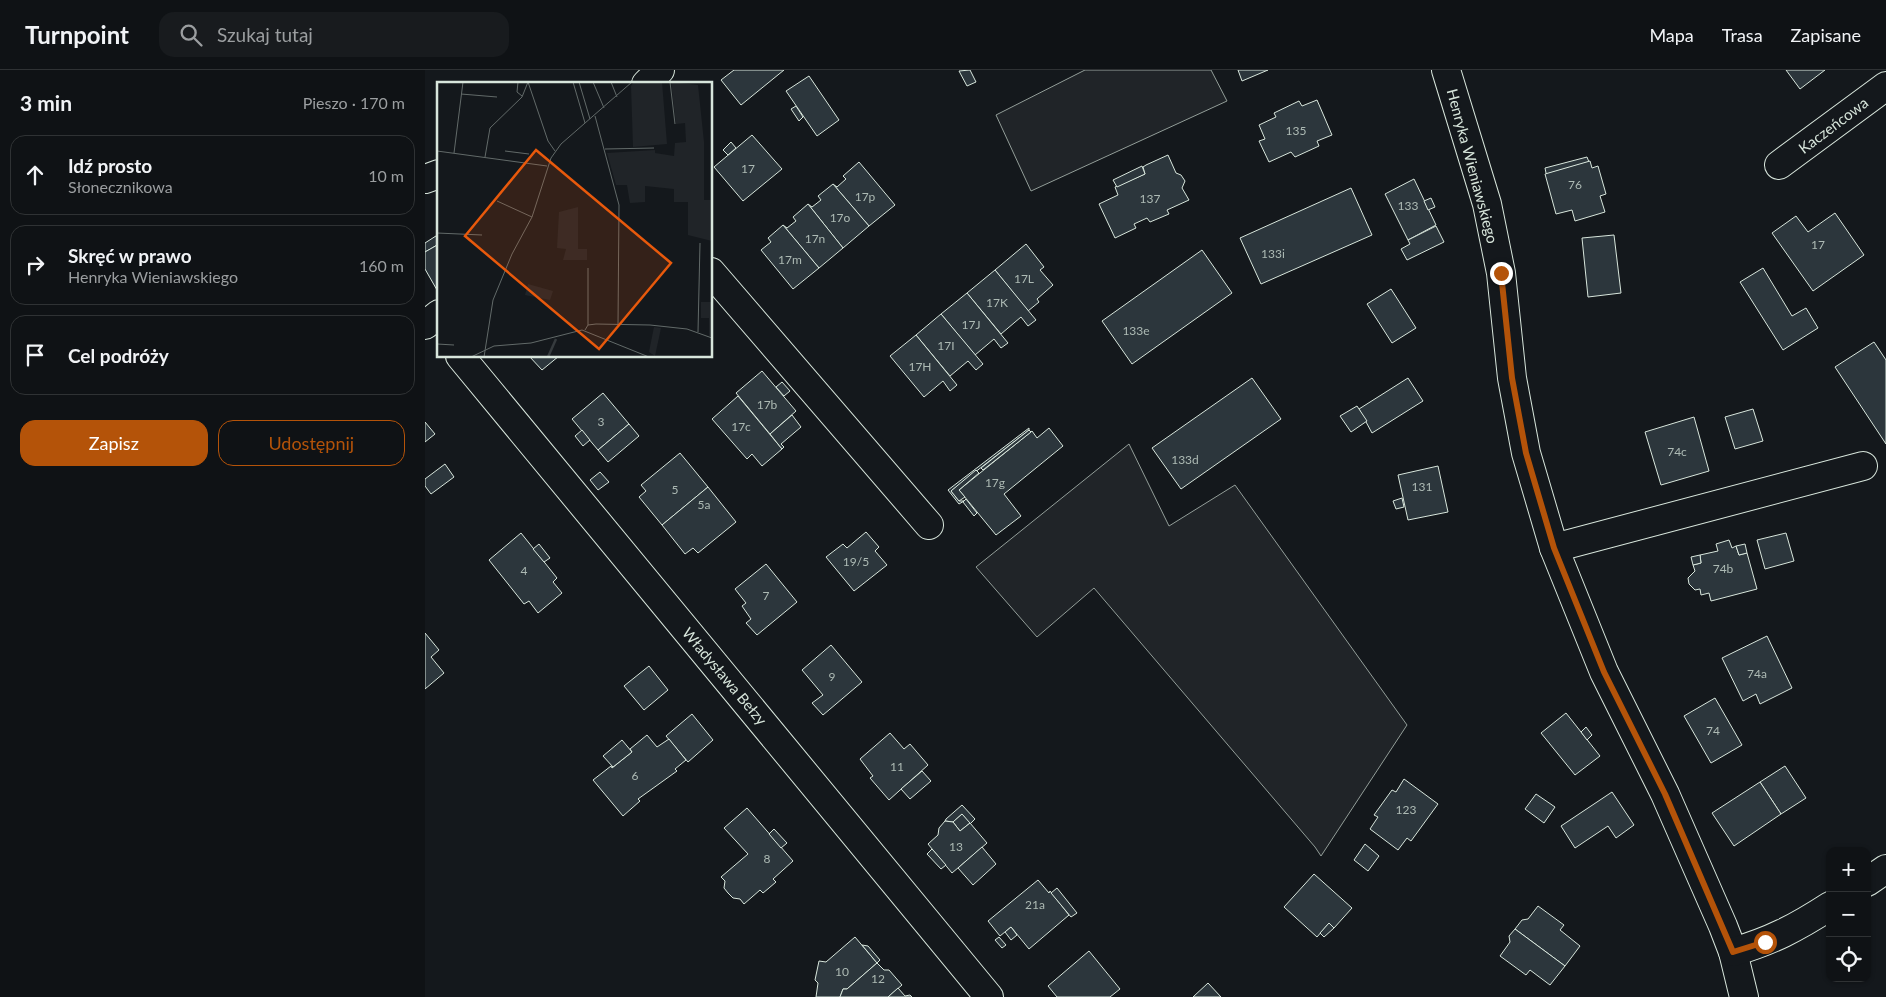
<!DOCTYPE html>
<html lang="pl">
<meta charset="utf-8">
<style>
:root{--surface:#0f1215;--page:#181b1e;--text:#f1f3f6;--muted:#9b9ea0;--line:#2f3234;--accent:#b45309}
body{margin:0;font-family:Lato,sans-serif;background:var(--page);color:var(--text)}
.controls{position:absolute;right:15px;bottom:15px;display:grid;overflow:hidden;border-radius:10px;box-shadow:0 1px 4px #0004}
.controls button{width:45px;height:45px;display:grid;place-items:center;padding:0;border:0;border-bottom:1px solid var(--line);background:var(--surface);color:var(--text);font:25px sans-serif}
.stop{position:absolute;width:15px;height:15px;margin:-11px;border:4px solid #b45309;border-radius:50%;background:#fff}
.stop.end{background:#b45309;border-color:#fff;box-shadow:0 1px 5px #0008}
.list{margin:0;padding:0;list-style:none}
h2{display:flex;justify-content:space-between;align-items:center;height:65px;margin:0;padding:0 20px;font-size:21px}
h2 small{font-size:16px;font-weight:400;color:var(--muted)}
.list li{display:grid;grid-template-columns:32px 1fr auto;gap:15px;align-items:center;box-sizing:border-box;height:80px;margin:0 10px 10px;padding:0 10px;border:1px solid var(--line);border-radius:15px}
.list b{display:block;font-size:19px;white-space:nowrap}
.list p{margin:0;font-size:16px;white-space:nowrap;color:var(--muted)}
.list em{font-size:16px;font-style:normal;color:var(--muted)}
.actions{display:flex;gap:10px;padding:15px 20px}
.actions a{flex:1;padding:11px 0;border:1px solid var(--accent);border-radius:15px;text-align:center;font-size:18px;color:var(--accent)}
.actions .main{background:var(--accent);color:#fff}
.icon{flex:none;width:28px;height:28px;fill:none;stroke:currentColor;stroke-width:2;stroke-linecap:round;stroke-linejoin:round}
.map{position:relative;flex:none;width:1461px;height:927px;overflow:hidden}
header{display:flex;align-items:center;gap:30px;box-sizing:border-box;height:70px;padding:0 25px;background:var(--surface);border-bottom:1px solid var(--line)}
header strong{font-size:24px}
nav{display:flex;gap:28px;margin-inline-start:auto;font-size:18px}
.search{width:350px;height:45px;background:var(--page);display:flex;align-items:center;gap:12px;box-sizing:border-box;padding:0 18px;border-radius:15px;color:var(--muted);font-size:19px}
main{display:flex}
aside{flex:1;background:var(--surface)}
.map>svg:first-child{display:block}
.green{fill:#202428;stroke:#939e99}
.building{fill:#2c363c;stroke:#d8e6dc}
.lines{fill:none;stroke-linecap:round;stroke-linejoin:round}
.minor-casing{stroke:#d8e6dc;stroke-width:30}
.minor{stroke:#14181c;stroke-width:28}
.route{stroke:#b45309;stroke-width:6}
.labels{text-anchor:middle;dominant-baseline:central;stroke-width:4;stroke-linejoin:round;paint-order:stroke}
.number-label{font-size:12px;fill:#adbab4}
.street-label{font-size:15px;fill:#d8e6dc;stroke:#14181c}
.inset-river{fill:none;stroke:#363b3e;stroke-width:2.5}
.inset-road{fill:none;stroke:#626a69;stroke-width:1}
.view{fill:#e8590c;fill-opacity:0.15;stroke:#e8590c;stroke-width:2.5}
.inset-edge{fill:none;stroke:#d8e6dc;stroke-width:2.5}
</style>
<header>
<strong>Turnpoint</strong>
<div class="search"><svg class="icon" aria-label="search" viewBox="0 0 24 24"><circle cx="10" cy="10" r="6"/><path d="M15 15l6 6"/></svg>Szukaj tutaj</div>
<nav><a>Mapa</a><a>Trasa</a><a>Zapisane</a></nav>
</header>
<main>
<aside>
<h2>3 min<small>Pieszo · 170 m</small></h2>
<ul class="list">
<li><svg class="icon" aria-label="ahead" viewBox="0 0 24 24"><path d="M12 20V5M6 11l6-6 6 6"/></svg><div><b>Idź prosto</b><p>Słonecznikowa</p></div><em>10 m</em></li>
<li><svg class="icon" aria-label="right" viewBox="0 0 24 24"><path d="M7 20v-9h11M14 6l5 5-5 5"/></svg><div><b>Skręć w prawo</b><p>Henryka Wieniawskiego</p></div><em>160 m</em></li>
<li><svg class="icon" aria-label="arrive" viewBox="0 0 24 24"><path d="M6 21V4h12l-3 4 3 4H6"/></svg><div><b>Cel podróży</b></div></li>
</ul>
<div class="actions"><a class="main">Zapisz</a><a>Udostępnij</a></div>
</aside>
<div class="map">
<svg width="1461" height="927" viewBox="0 0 1461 927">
<rect width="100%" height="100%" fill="#14181c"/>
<!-- green -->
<g class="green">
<polygon points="660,0 786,0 802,31 606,121 571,45"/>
<polygon points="704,374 744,456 810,415 982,655 896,786 890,777 669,518 612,567 551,497"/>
</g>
<!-- building -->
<g class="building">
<polygon points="309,0 359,0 316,35 296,10"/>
<polygon points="545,0 551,12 542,16 534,1"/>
<polygon points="813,0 843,0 817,11"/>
<polygon points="1361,0 1400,0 1375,19"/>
<polygon points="384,6 414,50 392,66 361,21"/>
<polygon points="892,30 907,65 892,71 894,76 870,87 866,82 844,92 834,71 840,69 834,55 851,47 849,43 874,31 877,36"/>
<polygon points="371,36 378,47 374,51 366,39"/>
<polygon points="327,65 357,99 318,131 289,97"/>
<polygon points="306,72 311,78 303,85 298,80"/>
<polygon points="743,85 751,103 756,105 760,111 757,118 764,130 742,140 744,144 725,152 722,148 709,154 711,158 690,168 674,134 693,125 690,117 720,104 718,97 721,95"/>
<polygon points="1162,87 1164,92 1122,104 1121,103 1120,98"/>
<polygon points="1165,91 1167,98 1173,96 1181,124 1175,126 1180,142 1150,151 1147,140 1131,144 1120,104"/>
<polygon points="434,92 470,135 444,156 408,114 412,117 421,109 418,106"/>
<polygon points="717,96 720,104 692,117 688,110"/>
<polygon points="989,109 1011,155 983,170 960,124"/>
<polygon points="408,114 444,156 418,178 383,134 387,137 396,130 393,126"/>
<polygon points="926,118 947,165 836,214 815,168"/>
<polygon points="1006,128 1010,137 1003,140 999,131"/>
<polygon points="383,134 418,178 394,198 358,155 362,158 371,151 368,147"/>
<polygon points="1410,143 1439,185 1388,221 1347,163 1371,146 1383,162"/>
<polygon points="358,155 394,198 368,219 336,180 346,172 343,168"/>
<polygon points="1011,156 1019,172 982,190 976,179 985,174 983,170"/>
<polygon points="14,164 14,174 0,182 0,173"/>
<polygon points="1189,165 1196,223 1163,227 1157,168"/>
<polygon points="14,174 14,219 12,220 0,199 0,182"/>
<polygon points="601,174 619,197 615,200 628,215 612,229 614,232 603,241 570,200"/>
<polygon points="777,180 807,223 707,294 677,251"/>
<polygon points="1338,198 1367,246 1381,238 1393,258 1358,280 1315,212"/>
<polygon points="570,200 611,250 603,256 596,247 576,264 542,223"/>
<polygon points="966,219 991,258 967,273 942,234"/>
<polygon points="542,223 583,273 576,278 569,269 550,285 516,244"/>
<polygon points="516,244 558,294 551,300 543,291 525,306 491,265"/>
<polygon points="491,265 532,315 525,321 518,311 499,327 465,286"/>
<polygon points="1449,272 1461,290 1461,374 1410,297"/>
<polygon points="104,286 134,286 117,300"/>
<polygon points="337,301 371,341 345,364 311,323"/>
<polygon points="827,308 856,349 756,419 727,378"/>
<polygon points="983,308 998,331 947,363 934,339"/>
<polygon points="357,312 365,321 359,326 351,317"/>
<polygon points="178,323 204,354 173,380 147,349"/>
<polygon points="313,326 357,379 337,396 327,384 322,389 287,349"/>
<polygon points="932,336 942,351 926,362 915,346"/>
<polygon points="1328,339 1338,371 1310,379 1300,347"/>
<polygon points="367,345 376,357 356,374 359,377 357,379 345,364"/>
<polygon points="1269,347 1284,401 1236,415 1220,362"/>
<polygon points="0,352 10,364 0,372"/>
<polygon points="204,354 214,366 183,392 173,380"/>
<polygon points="604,358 604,360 526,421 534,431 539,431 534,434 523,420"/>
<polygon points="624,358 638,376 579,424 596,446 571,465 534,420 607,361 612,368"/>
<polygon points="157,360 165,370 158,376 150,366"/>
<polygon points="604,360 606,362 558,400 556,398"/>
<polygon points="255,383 283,417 237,455 214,427 221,421 216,415"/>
<polygon points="20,394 29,407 6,424 0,416 0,409"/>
<polygon points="1013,396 1023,442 983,450 973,405"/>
<polygon points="551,400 554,403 534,420 540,427 534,431 526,421"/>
<polygon points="175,402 184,412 173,420 165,410"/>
<polygon points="283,417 311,452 273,483 268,478 260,484 237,455"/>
<polygon points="977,428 979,437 971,439 968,431"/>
<polygon points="541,429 552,443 549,446 538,432"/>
<polygon points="441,462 454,477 450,481 462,495 429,521 401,487 418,474 422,478"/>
<polygon points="96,463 132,508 128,512 137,523 113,543 104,531 99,534 64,490"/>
<polygon points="1361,463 1369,491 1340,499 1332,470"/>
<polygon points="1304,470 1307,478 1311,476 1314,485 1322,483 1332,519 1286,531 1284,523 1276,525 1275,519 1270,520 1264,514 1263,508 1270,501 1268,495 1276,493 1275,485 1293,481 1291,474"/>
<polygon points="114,474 125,488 119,492 108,479"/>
<polygon points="1320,474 1322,483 1314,485 1311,476"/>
<polygon points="1275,485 1276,493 1268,495 1266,487"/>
<polygon points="341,494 372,532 332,565 321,553 326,549 317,536 321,533 310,519"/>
<polygon points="0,563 14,580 6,587 19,603 0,619"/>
<polygon points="1342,566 1367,618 1335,634 1331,624 1318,631 1297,588"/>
<polygon points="406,575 437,612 398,645 387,633 398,625 377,600"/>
<polygon points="224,596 243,620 219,640 199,616"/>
<polygon points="1290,628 1317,675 1286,693 1259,646"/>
<polygon points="1141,643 1175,686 1150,705 1116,663"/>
<polygon points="267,644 288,670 263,692 241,666"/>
<polygon points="1161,657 1167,665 1162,670 1156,662"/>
<polygon points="465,663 479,679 485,674 503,695 464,730 445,708 448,706 435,689"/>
<polygon points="222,665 232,677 244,669 261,690 250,699 252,701 213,729 215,731 198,746 168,710 186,696 187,698 207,682 205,679"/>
<polygon points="197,670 207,682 188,697 178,686"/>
<polygon points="1360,696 1381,728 1356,744 1335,712"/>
<polygon points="497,701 506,711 485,729 476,719"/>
<polygon points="979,709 1013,734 986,771 982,768 973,780 945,759 953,747 949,745 967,720 971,722"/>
<polygon points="1335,712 1356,744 1309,776 1287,743"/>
<polygon points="1187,722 1209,755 1191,768 1183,756 1150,778 1136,756"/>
<polygon points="1111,724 1130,737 1119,753 1100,739"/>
<polygon points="537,735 550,749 545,754 537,744 528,752 520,751 521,749"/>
<polygon points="322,738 368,791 348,809 351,812 344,818 338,823 335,820 319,834 315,829 308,828 303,823 299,818 300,811 296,807 323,784 299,758"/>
<polygon points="537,744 545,753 535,761 528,752"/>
<polygon points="520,751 528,752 535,761 545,753 562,773 527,803 503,774 513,765 514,758"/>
<polygon points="349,759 362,773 356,778 344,764"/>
<polygon points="940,774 954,786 943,801 929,790"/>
<polygon points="557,777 571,794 548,815 533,798"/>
<polygon points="507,779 521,795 516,799 502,784"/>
<polygon points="889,804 927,838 909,858 904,853 892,867 859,837"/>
<polygon points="613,810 624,823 625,821 644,845 604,879 586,857 575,866 563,851"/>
<polygon points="632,818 652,843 646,847 626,823"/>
<polygon points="1113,836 1139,855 1135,860 1155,876 1140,896 1090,859 1097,850 1103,849"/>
<polygon points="904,853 909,858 899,867 895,863"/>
<polygon points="586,857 592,865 586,870 580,862"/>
<polygon points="1090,859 1140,896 1125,915 1105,900 1101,905 1075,886 1085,872 1084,866"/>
<polygon points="430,867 452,893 422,919 418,919 415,927 391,927 393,913 390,910 394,891 401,892"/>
<polygon points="574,867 581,875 577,878 570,870"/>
<polygon points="437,875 443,876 455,890 452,893"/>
<polygon points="664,881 695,919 685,927 632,927 623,916"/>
<polygon points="452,893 459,900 464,900 477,915 463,927 415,927 418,919 422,919"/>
<polygon points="783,913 796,927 768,927"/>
<polygon points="473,918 480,926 485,925 487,927 463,927"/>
</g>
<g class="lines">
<defs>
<g id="minor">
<polyline points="1021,0 1062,134 1076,203 1087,308 1101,383 1129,478 1179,602 1240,724 1298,856 1308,882 1319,927"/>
<polyline points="221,14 235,0"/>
<polyline points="1354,95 1461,16"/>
<polyline points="0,109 14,104"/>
<polyline points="286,202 504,455"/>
<polyline points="0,255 14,244"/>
<polyline points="35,286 564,927"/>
<polyline points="1129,478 1438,396"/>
<polyline points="1442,812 1461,799"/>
<path d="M 1308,882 C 1346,871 1371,858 1405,836"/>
</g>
</defs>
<!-- minor casing -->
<use href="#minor" class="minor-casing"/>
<!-- minor -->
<use href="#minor" class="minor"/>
</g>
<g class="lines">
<!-- route -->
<polyline class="route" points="1076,203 1087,308 1101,383 1129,478 1179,602 1240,724 1308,882 1340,872"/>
</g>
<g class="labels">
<!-- number labels -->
<g class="number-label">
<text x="871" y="60">135</text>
<text x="323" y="98">17</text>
<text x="1150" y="114">76</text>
<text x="440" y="126">17p</text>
<text x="725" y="128">137</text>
<text x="983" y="135">133</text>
<text x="415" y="147">17o</text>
<text x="390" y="168">17n</text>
<text x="1393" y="174">17</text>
<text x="848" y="183">133i</text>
<text x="365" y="189">17m</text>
<text x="599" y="208">17L</text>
<text x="572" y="232">17K</text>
<text x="546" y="254">17J</text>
<text x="711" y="260">133e</text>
<text x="521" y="275">17I</text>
<text x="495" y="296">17H</text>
<text x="342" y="334">17b</text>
<text x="176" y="351">3</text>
<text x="316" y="356">17c</text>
<text x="1252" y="381">74c</text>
<text x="760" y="389">133d</text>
<text x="570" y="412">17g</text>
<text x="997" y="416">131</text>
<text x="250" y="419">5</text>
<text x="279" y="434">5a</text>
<text x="431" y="491">19/5</text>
<text x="1298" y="498">74b</text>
<text x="99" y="500">4</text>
<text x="341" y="525">7</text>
<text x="1332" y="603">74a</text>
<text x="407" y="606">9</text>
<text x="1288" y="660">74</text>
<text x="472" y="696">11</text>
<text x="210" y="705">6</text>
<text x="981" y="739">123</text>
<text x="531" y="776">13</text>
<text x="342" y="788">8</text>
<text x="610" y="834">21a</text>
<text x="417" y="901">10</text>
<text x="453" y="908">12</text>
</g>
<!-- street labels -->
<g class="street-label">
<text transform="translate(1408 55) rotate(-37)">Kaczeńcowa</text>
<text transform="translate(1048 96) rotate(75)">Henryka Wieniawskiego</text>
<text transform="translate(300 606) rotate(50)">Władysława Bełzy</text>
</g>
</g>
<!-- overview -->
<g transform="translate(12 12)">
<rect width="275" height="275" fill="#14181c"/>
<path d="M 197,0 L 225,0 L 230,62 L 196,65 L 194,4 ZM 234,0 L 261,3 L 267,60 L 267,118 L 275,118 L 275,159 L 251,153 L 251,120 L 237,120 L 237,107 L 208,104 L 208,120 L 193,121 L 190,103 L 179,103 L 170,71 L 218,68 L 218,71 L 237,74 L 238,61 L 249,60 L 248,41 L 239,42 ZM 141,125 L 141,167 L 150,167 L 150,178 L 126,178 L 129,167 L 120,166 L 122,130 ZM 91,202 L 116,209 L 113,218 L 88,213 ZM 264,220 L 275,220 L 275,255 L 272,254 L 272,236 L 264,236 ZM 217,245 L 224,246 L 218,274 L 212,270 Z" fill="#202428"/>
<path class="inset-river" d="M 111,275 L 119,257"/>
<path class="inset-road" d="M 81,0 L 80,10 L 85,14M 91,0 L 111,59 L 118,69M 136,0 L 148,41M 142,0 L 153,37M 156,0 L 167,26M 174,0 L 180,15M 233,0 L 238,42M 24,12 L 60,15M 158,34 L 182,123 L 181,243M 168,67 L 217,66M 0,69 L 110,84M 68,69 L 92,72M 17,71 L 26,0M 48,75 L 53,46 L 85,15 L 91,0M 60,119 L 95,135M 0,151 L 45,153M 151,186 L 151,243M 148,248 L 151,243 L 159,242 L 213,243 L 250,247 L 275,256M 261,250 L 263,161M 0,262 L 17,263M 34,275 L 57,264 L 94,261 L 145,248 L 212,275M 47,275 L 56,218 L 75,172 L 95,135 L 114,76 L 124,62 L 195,0"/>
<path class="view" d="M 99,68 L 234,181 L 162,267 L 28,154 Z"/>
<rect width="275" height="275" class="inset-edge"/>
</g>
</svg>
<div class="controls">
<button>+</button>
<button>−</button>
<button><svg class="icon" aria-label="locate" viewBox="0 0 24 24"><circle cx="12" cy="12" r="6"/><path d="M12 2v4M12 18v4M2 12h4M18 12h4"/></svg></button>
</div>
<div class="stop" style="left:1340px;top:872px"></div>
<div class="stop end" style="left:1076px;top:203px"></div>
</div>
</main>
